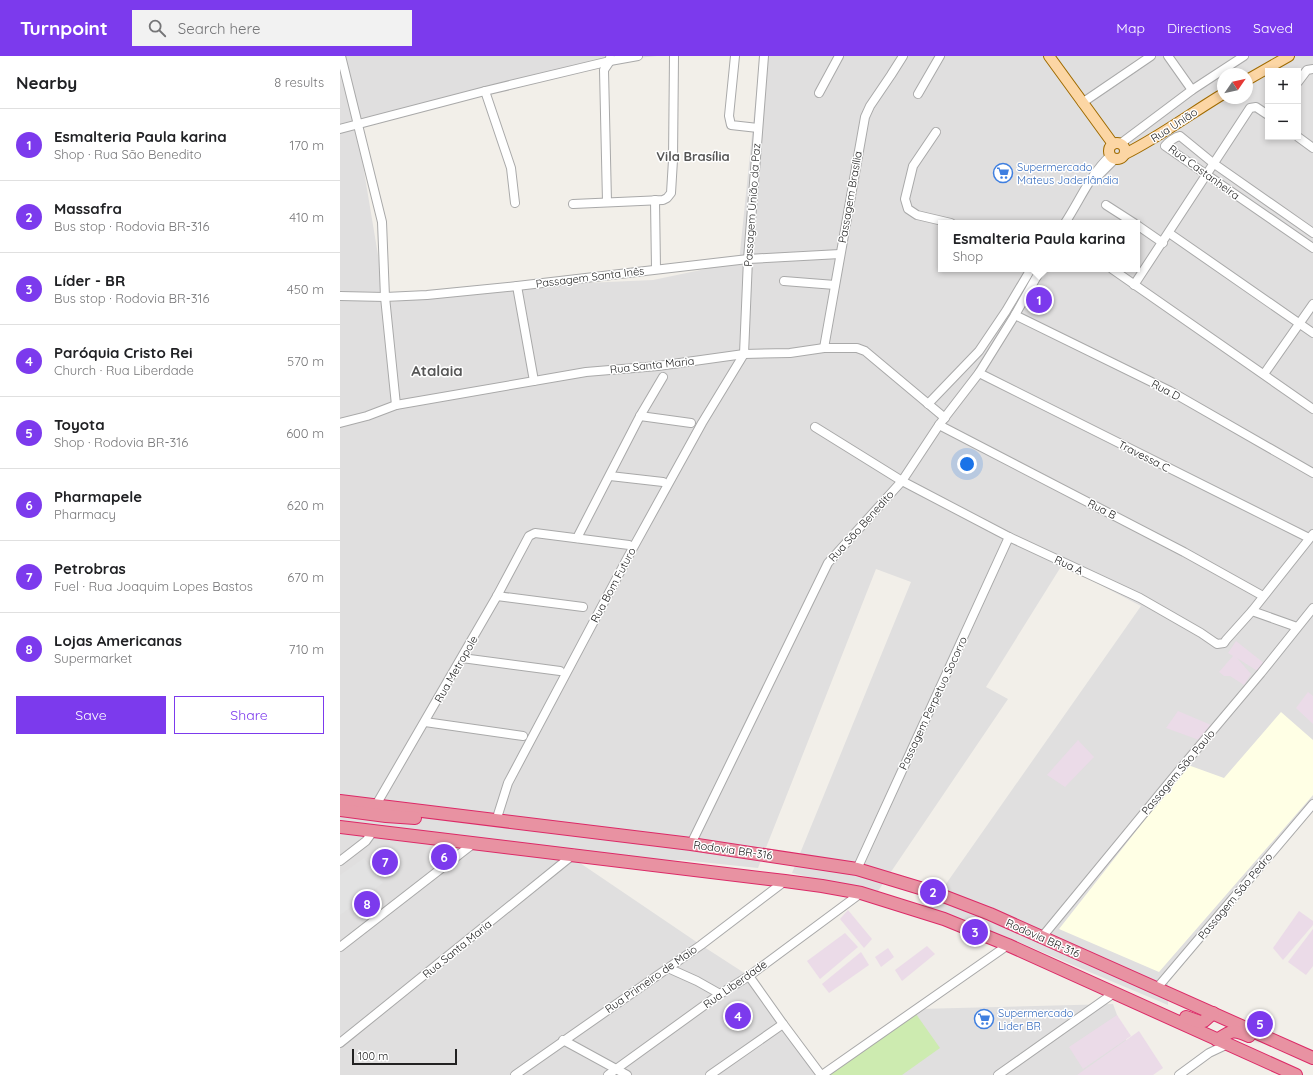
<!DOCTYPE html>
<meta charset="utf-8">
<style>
:root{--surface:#fff;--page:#f2f2f2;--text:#202124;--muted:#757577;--line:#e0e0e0;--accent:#7c3aed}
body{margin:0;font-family:Quicksand,sans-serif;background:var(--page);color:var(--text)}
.controls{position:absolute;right:12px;top:12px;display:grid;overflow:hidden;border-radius:0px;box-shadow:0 2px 6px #0003}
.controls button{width:36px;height:36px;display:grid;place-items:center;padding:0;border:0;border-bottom:1px solid var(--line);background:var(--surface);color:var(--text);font:20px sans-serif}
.compass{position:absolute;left:877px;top:12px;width:36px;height:36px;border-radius:50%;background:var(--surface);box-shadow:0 2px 6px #0003;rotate:56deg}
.scale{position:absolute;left:12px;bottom:10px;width:105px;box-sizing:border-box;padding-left:4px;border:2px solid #222;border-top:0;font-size:11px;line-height:14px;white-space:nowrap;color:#222;-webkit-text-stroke:3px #fff;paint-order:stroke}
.you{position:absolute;left:627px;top:408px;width:14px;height:14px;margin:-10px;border:3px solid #fff;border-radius:50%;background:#1a73e8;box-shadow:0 0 0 6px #1a73e833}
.badge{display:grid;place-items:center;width:26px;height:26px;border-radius:50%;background:var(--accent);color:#fff;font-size:13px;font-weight:700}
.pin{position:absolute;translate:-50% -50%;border:2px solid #fff;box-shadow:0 1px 4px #0006}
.popup{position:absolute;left:598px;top:164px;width:202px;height:52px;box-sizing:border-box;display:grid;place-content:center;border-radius:0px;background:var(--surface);filter:drop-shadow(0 1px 3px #0005);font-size:13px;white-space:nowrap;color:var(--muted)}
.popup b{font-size:15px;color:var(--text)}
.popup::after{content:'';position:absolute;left:50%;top:100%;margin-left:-8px;border:8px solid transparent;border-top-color:var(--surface)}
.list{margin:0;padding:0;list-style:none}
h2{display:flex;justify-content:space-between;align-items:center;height:52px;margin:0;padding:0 16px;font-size:17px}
h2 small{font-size:13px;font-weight:400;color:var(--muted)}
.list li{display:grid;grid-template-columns:26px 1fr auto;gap:12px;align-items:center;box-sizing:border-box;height:72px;padding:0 16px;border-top:1px solid var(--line)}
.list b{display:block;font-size:15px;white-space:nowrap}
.list p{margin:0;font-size:13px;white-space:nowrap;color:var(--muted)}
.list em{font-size:13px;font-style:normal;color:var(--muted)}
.actions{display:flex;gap:8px;padding:12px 16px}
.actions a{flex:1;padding:9px 0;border:1px solid var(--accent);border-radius:0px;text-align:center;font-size:14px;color:var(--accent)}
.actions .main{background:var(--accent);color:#fff}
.icon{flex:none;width:22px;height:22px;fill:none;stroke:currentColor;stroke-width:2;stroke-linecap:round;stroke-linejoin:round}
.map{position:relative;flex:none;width:973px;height:1019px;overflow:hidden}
header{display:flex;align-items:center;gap:24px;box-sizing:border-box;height:56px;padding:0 20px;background:var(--accent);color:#fff}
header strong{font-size:19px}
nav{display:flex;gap:22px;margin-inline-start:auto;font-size:14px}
.search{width:280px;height:36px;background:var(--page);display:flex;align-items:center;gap:10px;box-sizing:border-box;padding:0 14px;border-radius:0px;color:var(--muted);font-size:15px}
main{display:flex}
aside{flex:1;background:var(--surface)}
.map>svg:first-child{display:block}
.residential{fill:#e0dfdf;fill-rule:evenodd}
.industrial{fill:#ebdbe8}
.education{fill:#ffffe5}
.grass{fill:#cdebb0}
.parking{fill:#e2e2e2}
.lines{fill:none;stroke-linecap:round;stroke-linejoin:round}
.minor-casing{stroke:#a9a9a9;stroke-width:10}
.major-casing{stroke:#a06b00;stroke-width:12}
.highway-casing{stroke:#dc2a67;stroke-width:14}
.minor{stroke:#fff;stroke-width:8}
.major{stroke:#fcd6a4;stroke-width:10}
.highway{stroke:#e892a2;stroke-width:12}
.labels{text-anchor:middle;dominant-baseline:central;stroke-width:3;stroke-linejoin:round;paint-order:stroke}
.street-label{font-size:11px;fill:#222;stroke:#fff}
.shop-label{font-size:11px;fill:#366cbe;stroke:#fff;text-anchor:start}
.quarter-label{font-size:13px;font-weight:bold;fill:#555;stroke:#fff}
.district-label{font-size:15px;font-weight:bold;fill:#555;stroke:#fff}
</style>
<header>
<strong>Turnpoint</strong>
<div class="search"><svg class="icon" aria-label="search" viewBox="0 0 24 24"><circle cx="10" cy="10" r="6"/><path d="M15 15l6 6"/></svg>Search here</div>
<nav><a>Map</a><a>Directions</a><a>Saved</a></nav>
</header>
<main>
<aside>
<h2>Nearby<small>8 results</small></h2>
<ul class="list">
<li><span class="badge">1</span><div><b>Esmalteria Paula karina</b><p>Shop · Rua São Benedito</p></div><em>170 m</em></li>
<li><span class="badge">2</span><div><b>Massafra</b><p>Bus stop · Rodovia BR-316</p></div><em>410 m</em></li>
<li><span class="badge">3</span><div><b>Líder - BR</b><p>Bus stop · Rodovia BR-316</p></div><em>450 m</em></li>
<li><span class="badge">4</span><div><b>Paróquia Cristo Rei</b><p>Church · Rua Liberdade</p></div><em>570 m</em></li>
<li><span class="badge">5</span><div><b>Toyota</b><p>Shop · Rodovia BR-316</p></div><em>600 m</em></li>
<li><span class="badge">6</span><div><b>Pharmapele</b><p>Pharmacy</p></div><em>620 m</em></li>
<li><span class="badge">7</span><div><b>Petrobras</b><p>Fuel · Rua Joaquim Lopes Bastos</p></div><em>670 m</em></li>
<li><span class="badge">8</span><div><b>Lojas Americanas</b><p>Supermarket</p></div><em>710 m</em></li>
</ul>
<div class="actions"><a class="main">Save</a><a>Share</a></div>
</aside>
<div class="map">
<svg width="973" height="1019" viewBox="0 0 973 1019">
<rect width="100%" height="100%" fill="#f2efe9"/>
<!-- residential -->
<g class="residential">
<path d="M 0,0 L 317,0 L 270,5 L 266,10 L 18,68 L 17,73 L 45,241 L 43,247 L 177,230 L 313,224 L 399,206 L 420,0 L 973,0 L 973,755 L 828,926 L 828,949 L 662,879 L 587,855 L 801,550 L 722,509 L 646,631 L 668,643 L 536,838 L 452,817 L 571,526 L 536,513 L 418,812 L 342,804 L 240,807 L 361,889 L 409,920 L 481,1019 L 0,1019 ZM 928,15 L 958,15 L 958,81 L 928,81 ZM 883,18 L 907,18 L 907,42 L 883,42 ZM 601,167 L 797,167 L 797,213 L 601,213 Z"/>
<polygon points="773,948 799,1019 482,1019 577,953"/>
</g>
<!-- industrial -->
<g class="industrial">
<polygon points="896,585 925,608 919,616 897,602 911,618 904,629 890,620 884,620 879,616 893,600 888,597"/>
<polygon points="968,636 973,640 973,668 956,652"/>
<polygon points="838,655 871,669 859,684 826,672"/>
<polygon points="738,684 754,701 725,731 707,719"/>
<polygon points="508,854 532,883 524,892 500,863"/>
<polygon points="959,855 973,865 973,869 943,904 933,892"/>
<polygon points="973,873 973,910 966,919 948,906"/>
<polygon points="505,877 518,891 480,923 467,905"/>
<polygon points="587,890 595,898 562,925 555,914"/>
<polygon points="548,892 554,901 541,911 535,901"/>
<polygon points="521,896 529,909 489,937 482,928"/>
<polygon points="777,959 791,980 743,1013 729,991"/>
<polygon points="799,975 823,1012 813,1019 737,1019"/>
</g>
<!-- education -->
<polygon class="education" points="941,656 973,684 973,739 819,916 719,873 848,709 884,722"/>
<!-- grass -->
<polygon class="grass" points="576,958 600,992 562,1019 488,1019"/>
<!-- parking -->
<polygon class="parking" points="24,802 43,827 0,859 0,819"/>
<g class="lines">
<defs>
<g id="minor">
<polyline points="1,0 42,166 45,241 56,349"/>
<polyline points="395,0 389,60 391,69 418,72"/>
<polyline points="828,0 852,34"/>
<polyline points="958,26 967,14 973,13"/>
<polyline points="145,35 171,112 175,147"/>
<polyline points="479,37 499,0"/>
<polyline points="578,38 600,0"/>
<polyline points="742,47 811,0"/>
<polyline points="0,73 145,35 270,5 298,0"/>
<polyline points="596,76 573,110 565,143 568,153 577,159 611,167"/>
<polyline points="958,81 973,92"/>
<polyline points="780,88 852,34 904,0"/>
<polyline points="754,124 775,103"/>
<polyline points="315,144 316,213"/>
<polyline points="267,146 264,14 270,5 270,2"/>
<polyline points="233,148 323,144 327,142 331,137 333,104 334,0"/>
<polyline points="766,149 794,167"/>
<path d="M 725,167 C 740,144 750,119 770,100"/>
<polyline points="797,169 823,187"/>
<polyline points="829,177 973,277"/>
<path d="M 973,177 L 873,107 L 840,80 C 835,81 828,86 825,90 L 973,192"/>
<polyline points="772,213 973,353"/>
<polyline points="444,225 495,229"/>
<polyline points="794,229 910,52 916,51 928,59"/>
<polyline points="177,230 194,325"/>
<polyline points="0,240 45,241 87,239 177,230 408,203 500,198"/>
<polyline points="675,259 830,335 973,417"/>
<polyline points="484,292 525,61 530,50 551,19 563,0"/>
<polyline points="639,317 969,482"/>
<polyline points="924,318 973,248"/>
<polyline points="588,348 639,295 666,255 691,213"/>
<polyline points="300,360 351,367"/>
<polyline points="0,367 27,360 56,349 246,316 318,310 404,298 450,297 484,292 517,292 525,295 605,362"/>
<polyline points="599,369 844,496 923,540"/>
<polyline points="475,371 562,425 669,481 800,542 861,577 877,588 884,587 886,584 912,555 973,478"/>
<polyline points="270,420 323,426"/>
<polyline points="237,482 300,360 323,321"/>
<polyline points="157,540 243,551"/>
<polyline points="912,555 957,571"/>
<polyline points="122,602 220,615"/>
<polyline points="85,666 183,680"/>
<polyline points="36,749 157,540 189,480 195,477 289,489"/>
<polyline points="156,765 168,727 288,501 362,367 404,298 408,203 424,0"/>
<polyline points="351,788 488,507 562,425 599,369 639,317 675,259 701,213"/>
<polyline points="0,805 26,785 34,774"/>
<polyline points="517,813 669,481"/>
<polyline points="702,881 846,706 921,617 973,552"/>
<polyline points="0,891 134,787"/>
<polyline points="328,912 357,925 380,938"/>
<polyline points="409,920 443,968 481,1019"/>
<polyline points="817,932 973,748"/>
<polyline points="223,984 287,1019"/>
<polyline points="0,987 234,798"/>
<polyline points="175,1019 361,889 445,825"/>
<polyline points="268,1019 380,938 409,920 521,837"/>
<polyline points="370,1019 443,968"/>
<polyline points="482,1019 668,889"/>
<polyline points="658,1019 774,937"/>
<polyline points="839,1019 869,997 888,988"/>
</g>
<g id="major">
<polyline points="709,0 773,88"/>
<polyline points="907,24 949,0"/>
<circle cx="777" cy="95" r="8"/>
<path d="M 785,98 C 819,81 850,58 883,38"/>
</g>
<g id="highway">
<polyline points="0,745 351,788 517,813 593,836 650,858 973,1002"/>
<polyline points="0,754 46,760 75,762"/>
<polyline points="0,771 445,825 482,830 521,837 604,863 668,889 956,1019"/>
<polyline points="846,961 860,966 864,965 873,957"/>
<path d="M 877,984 C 892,974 893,973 909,980"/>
</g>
</defs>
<!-- minor casing -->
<use href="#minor" class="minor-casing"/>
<!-- major casing -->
<use href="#major" class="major-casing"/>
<!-- highway casing -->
<use href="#highway" class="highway-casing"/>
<!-- minor -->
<use href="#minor" class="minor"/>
<!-- major -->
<use href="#major" class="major"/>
<!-- highway -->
<use href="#highway" class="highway"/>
</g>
<!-- icons -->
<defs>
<symbol id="supermarket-ring" viewBox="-11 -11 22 22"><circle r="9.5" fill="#fff" stroke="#3f7fe0" stroke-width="1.5"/><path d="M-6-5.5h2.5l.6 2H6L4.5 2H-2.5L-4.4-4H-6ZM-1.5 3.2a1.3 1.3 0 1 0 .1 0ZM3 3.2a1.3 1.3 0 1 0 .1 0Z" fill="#3f7fe0"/></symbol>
</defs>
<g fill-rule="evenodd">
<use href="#supermarket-ring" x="652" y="106" width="22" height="22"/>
<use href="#supermarket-ring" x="633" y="952" width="22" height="22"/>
</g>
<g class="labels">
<!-- street labels -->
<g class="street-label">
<text transform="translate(834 69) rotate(-33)">Rua União</text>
<text transform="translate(864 116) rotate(36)">Rua Castanheira</text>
<text transform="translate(510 141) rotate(-80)">Passagem Brasília</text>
<text transform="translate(412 149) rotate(-86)">Passagem União da Paz</text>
<text transform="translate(250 221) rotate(-7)">Passagem Santa Inês</text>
<text transform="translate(312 309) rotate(-6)">Rua Santa Maria</text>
<text transform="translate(826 334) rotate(28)">Rua D</text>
<text transform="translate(804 400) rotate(27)">Travessa C</text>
<text transform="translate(762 453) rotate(27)">Rua B</text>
<text transform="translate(521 470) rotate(-48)">Rua São Benedito</text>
<text transform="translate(729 509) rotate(25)">Rua A</text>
<text transform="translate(273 529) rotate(-62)">Rua Bom Futuro</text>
<text transform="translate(116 613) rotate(-60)">Rua Metropole</text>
<text transform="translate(593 647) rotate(-65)">Passagem Perpetuo Socorro</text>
<text transform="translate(838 716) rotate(-50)">Passagem São Paulo</text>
<text transform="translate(393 794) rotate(8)">Rodovia BR-316</text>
<text transform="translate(895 840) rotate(-50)">Passagem São Pedro</text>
<text transform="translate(703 882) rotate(24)">Rodovia BR-316</text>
<text transform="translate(117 893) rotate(-39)">Rua Santa Maria</text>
<text transform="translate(311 923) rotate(-35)">Rua Primeiro de Maio</text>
<text transform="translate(395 928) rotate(-35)">Rua Liberdade</text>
</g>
<!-- shop labels -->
<g class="shop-label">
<text x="677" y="111">Supermercado<tspan x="677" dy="13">Mateus Jaderlândia</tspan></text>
<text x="658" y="957">Supermercado<tspan x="658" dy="13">Lider BR</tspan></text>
</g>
<!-- quarter labels -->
<g class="quarter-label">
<text x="353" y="100">Vila Brasília</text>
</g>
<!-- district labels -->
<g class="district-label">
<text x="97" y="314">Atalaia</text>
</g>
</g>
</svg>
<div class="controls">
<button>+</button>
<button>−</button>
</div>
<svg class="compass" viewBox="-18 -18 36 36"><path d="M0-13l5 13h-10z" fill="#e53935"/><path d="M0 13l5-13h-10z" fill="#757577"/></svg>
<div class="scale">100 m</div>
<div class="you"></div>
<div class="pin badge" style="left:699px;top:244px">1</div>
<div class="popup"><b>Esmalteria Paula karina</b>Shop</div>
<div class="pin badge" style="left:593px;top:836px">2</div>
<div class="pin badge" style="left:635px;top:876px">3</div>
<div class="pin badge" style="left:398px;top:960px">4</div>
<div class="pin badge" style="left:920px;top:968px">5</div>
<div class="pin badge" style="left:104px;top:801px">6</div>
<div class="pin badge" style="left:45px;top:806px">7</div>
<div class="pin badge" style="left:27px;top:848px">8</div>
</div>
</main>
